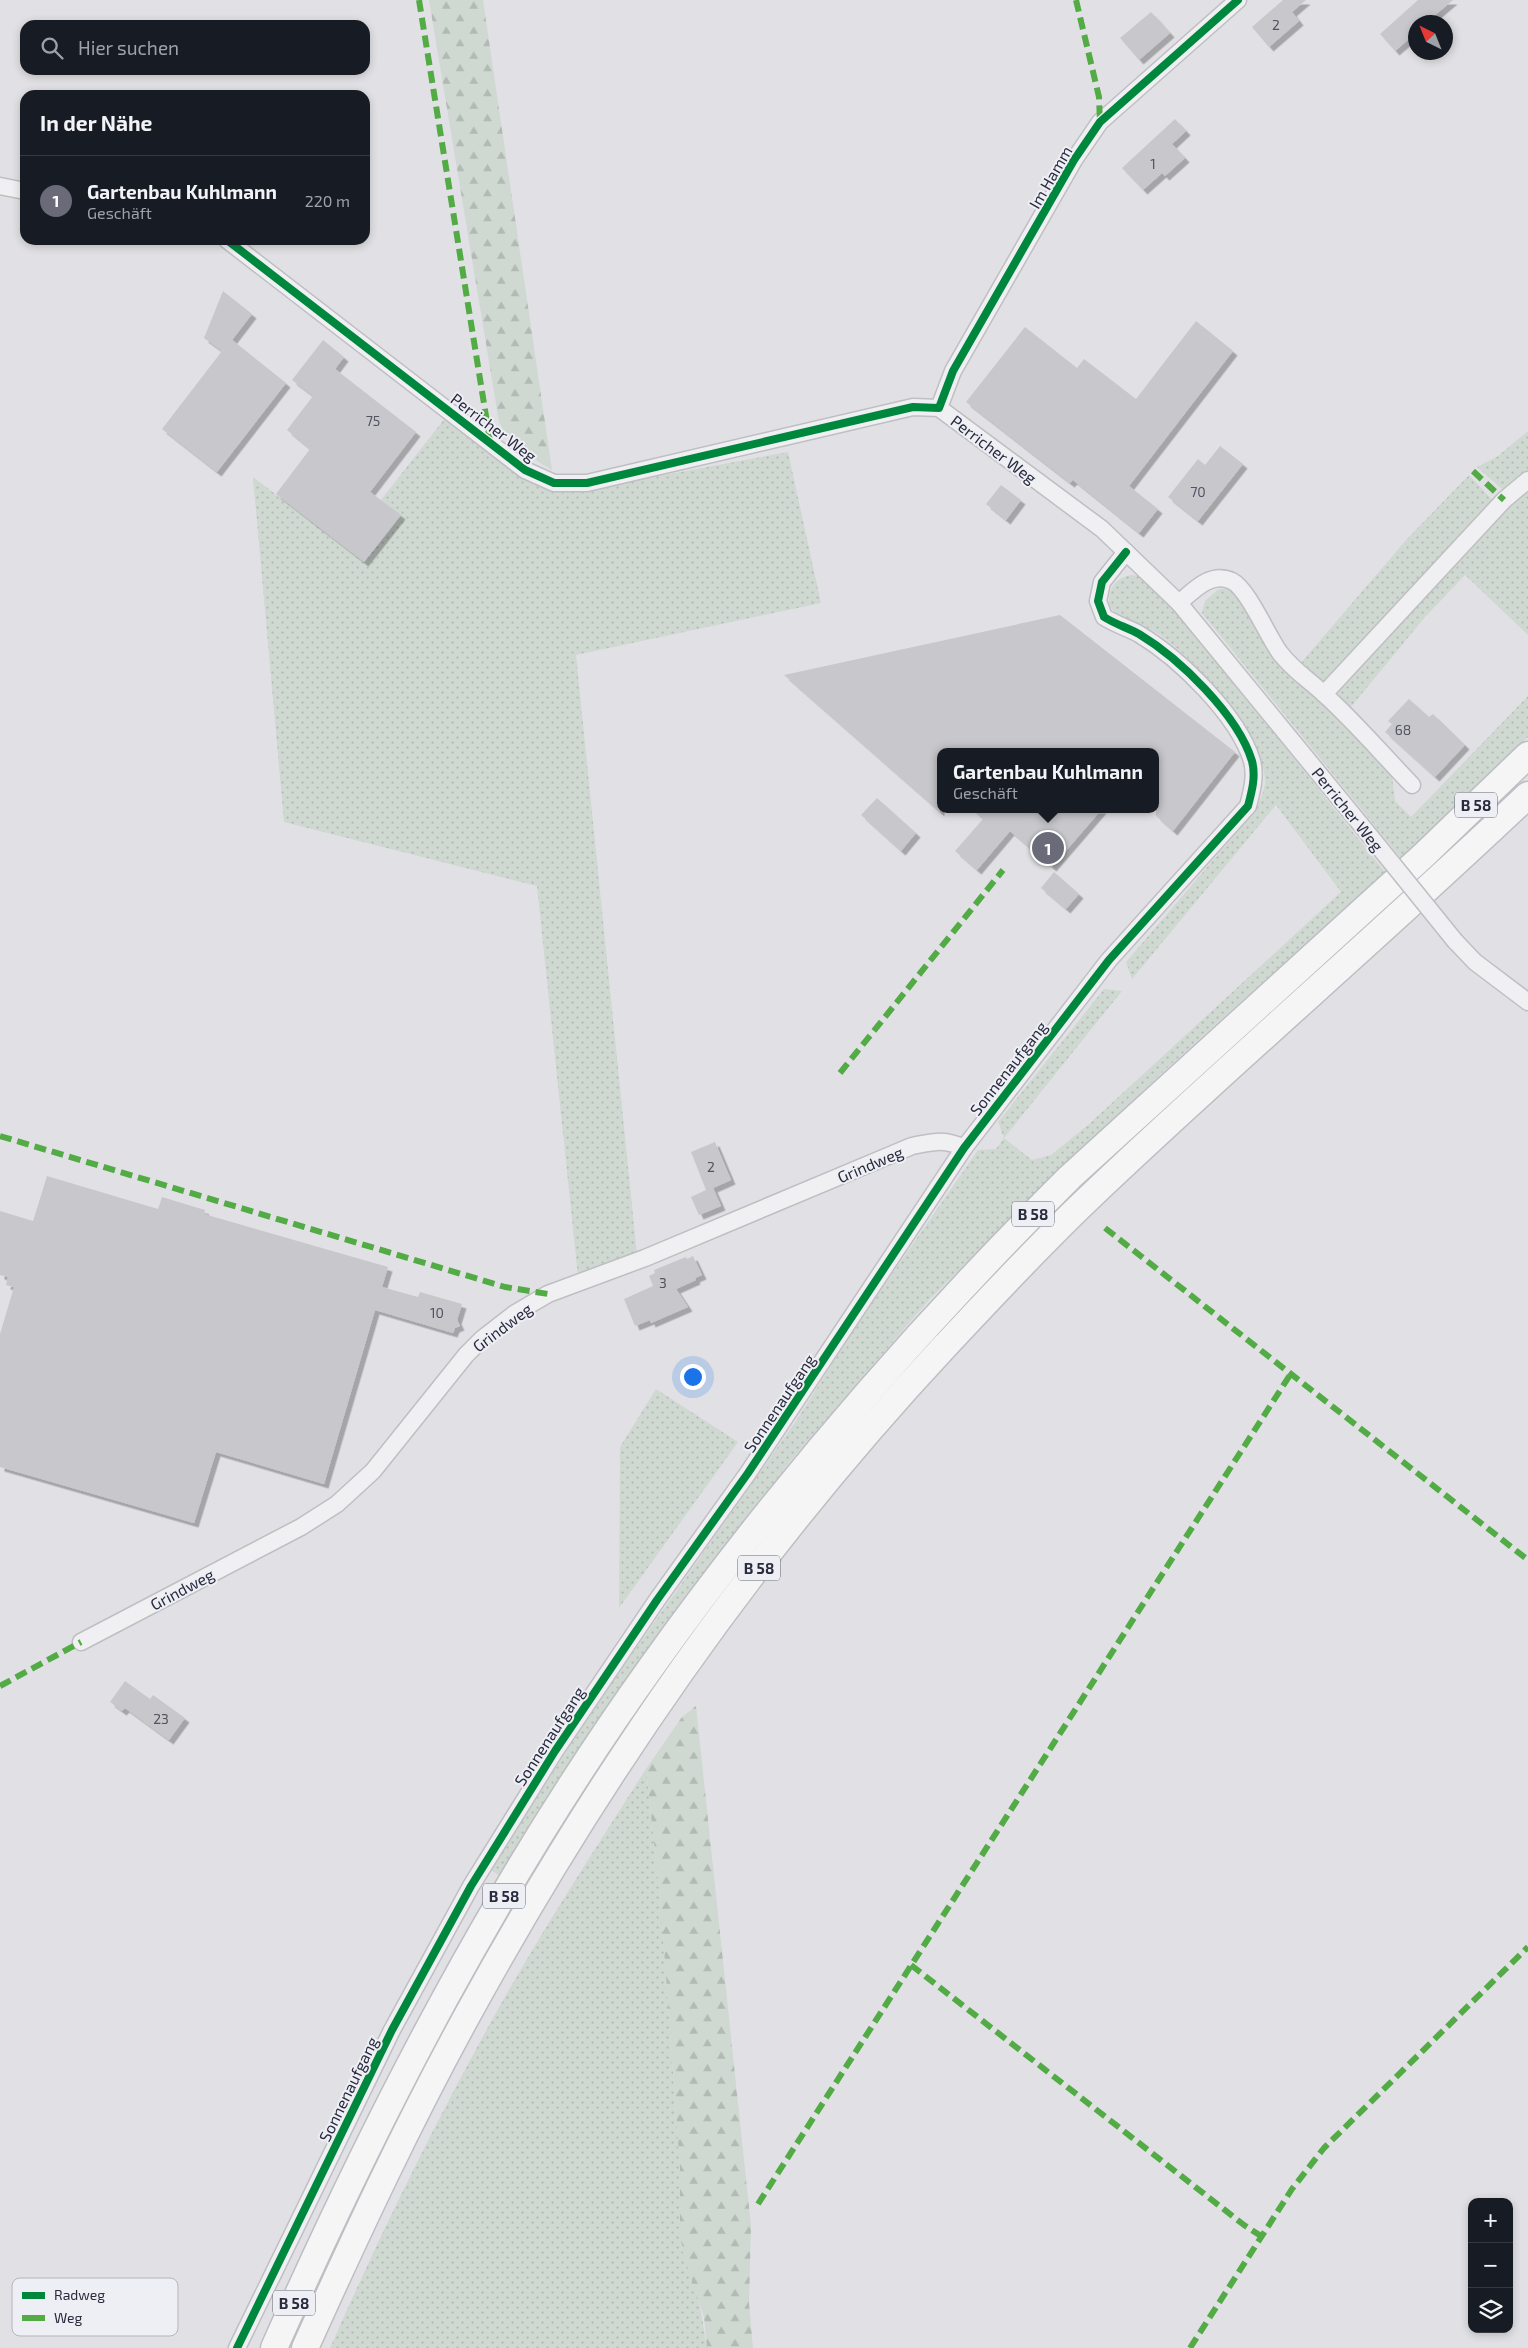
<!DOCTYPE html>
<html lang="de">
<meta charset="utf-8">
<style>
:root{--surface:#171b24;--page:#20242c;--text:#f1f3f6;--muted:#9ea1a6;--line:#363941;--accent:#696b78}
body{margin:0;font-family:"Exo 2",sans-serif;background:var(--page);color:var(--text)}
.controls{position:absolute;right:15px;bottom:15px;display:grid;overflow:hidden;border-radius:10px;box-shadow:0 2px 8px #0003}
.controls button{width:45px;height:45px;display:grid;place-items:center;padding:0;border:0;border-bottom:1px solid var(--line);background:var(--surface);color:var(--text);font:25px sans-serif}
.compass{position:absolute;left:1408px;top:15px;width:45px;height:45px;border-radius:50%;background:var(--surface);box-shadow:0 2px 8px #0003;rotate:317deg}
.you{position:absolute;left:692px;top:1376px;width:18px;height:18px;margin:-12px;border:4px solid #fff;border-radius:50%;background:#1a73e8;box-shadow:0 0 0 8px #1a73e833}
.badge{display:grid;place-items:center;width:32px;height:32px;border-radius:50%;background:var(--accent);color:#fff;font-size:16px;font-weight:700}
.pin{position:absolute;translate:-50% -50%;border:2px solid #fff;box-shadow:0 1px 5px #0006}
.popup{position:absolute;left:937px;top:748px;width:222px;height:65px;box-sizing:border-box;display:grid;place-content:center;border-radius:10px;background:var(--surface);filter:drop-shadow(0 1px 4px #0005);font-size:16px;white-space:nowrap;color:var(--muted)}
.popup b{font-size:19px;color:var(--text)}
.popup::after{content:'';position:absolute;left:50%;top:100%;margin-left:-10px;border:10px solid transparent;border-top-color:var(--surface)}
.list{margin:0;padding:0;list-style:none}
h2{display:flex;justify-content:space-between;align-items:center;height:65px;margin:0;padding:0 20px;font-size:21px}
h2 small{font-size:16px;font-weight:400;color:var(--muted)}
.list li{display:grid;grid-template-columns:32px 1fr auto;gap:15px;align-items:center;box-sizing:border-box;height:90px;padding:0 20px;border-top:1px solid var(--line)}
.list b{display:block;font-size:19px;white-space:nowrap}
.list p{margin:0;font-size:16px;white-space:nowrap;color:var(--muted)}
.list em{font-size:16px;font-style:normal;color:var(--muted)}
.icon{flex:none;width:28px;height:28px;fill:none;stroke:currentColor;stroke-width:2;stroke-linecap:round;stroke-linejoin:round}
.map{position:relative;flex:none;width:1528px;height:2348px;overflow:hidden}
.search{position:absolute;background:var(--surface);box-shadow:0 2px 8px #0003;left:20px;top:20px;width:350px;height:55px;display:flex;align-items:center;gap:12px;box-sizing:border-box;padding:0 18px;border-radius:15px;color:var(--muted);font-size:19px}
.panel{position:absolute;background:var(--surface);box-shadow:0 2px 8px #0003;left:20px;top:90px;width:350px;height:155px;border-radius:15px}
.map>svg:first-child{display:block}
.green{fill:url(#green-dots)}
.forest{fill:url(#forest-firs)}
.building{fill:#c7c7cc;filter:url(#shadow)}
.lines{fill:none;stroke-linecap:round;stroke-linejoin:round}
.minor-casing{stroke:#bfbfc3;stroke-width:19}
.primary-casing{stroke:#bdbec3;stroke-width:29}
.minor{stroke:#f0f0f2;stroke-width:16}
.primary{stroke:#f5f5f6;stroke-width:26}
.minor-bridge-casing{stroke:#bfbfc3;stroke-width:19;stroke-linecap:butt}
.minor-bridge{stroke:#f0f0f2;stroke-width:16}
.quiet{stroke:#53ab46;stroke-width:6;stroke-dasharray:12 6;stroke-linecap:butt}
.cycleway-casing{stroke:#eeeff5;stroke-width:11}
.cycleway{stroke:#00873e;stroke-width:8}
.labels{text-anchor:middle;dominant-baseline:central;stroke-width:4;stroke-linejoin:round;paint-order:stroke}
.number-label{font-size:14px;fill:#525462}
.shield{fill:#eeeff5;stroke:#646674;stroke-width:1}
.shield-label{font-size:15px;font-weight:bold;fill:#292b3d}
.street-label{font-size:16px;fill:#292b3d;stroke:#eeeff5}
.key{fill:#eeeff5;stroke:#b3b4be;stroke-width:1}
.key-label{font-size:14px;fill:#292b3d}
</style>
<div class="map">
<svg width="1528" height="2348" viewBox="0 0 1528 2348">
<defs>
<pattern id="green-dots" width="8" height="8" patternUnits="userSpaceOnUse" patternTransform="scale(1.25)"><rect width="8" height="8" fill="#cfd8d1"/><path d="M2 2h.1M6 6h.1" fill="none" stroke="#b2bab4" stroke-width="1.8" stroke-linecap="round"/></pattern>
<pattern id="forest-firs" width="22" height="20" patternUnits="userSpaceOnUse" patternTransform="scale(1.25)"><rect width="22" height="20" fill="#cfd8d1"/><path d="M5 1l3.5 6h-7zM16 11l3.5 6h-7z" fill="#b2bab4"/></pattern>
<filter id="shadow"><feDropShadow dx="4.5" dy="4.5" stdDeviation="0" flood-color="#0004"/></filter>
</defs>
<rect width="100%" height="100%" fill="#e1e1e5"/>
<!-- green -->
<g class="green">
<polygon points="445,418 484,448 588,489 788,452 821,603 576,655 637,1255 578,1276 537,886 284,822 253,477 364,562 400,515 381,500"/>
<polygon points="1528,431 1528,472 1508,489 1502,489 1477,467 1498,456"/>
<polygon points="1469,475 1492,500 1491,505 1319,690 1294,671 1407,539"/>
<polygon points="1528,490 1528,635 1465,575 1425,617 1350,708 1339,695 1338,690 1487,527"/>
<path d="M 1131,575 L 1141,576 L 1171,605 L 1385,872 L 1166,1069 L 1077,1153 L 929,1300 L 793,1458 L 677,1608 L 552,1792 L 500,1876 L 491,1870 L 594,1708 L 796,1421 L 856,1326 L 978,1150 L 996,1149 L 1004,1138 L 998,1122 L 1104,989 L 1122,991 L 1004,1138 L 1032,1160 L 1051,1155 L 1088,1125 L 1341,892 L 1276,805 L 1132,979 L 1126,962 L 1255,811 C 1259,802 1264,793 1265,783 C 1266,737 1194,657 1157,633 C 1140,622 1121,624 1109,605 C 1108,589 1115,578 1131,575 Z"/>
<polygon points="1219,589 1228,589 1237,594 1269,649 1391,769 1395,801 1411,817 1528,696 1528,737 1401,858 1202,613 1205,601"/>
<polygon points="656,1389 738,1442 619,1608 620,1447"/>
<path d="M 646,1769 L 661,1907 L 680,2168 L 680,2230 L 700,2306 L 707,2348 L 330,2348 C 374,2248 422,2149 474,2053 C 526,1955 586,1863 646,1769 Z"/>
</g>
<!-- forest -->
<g class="forest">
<polygon points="429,0 483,0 552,470 513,446 499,422"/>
<polygon points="696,1706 751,2226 749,2303 753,2348 707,2348 704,2317 683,2253 680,2230 680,2168 661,1907 646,1769 682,1717"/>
</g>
<!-- building -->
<g class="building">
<polygon points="1283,0 1306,0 1292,12 1299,21 1269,47 1252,27"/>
<polygon points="1418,0 1453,0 1427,22 1416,22 1416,33 1395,51 1380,34"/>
<polygon points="1151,12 1170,33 1139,60 1120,38"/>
<polygon points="1175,119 1186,131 1172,144 1185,158 1165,176 1162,173 1143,190 1122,168"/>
<polygon points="223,291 252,314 232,340 286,383 217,472 162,429 222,351 204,338"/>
<polygon points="1196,321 1233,351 1129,486 1158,509 1139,533 1073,480 1070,483 966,402 1025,327 1077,368 1084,359 1136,399"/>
<polygon points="323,340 344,357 335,369 416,432 370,492 401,515 364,562 276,494 310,449 287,430 313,396 292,380"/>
<polygon points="1220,446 1243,464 1198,521 1168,497 1198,459 1205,465"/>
<polygon points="1001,485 1021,500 1006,520 986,504"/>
<polygon points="1060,615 1235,752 1173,831 1156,816 1156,752 940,752 940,812 784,675"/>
<polygon points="1409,699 1429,717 1433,714 1465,745 1435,777 1385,732 1392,724 1388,721"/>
<polygon points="877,798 916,833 901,851 861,815"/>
<polygon points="972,809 1102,809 1052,867 1010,831 977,870 955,851 983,819"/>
<polygon points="1054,872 1079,894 1066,909 1041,888"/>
<polygon points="715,1142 731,1180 713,1188 721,1206 699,1215 691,1197 706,1190 691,1152"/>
<polygon points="47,1176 158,1209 162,1197 205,1210 204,1214 388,1267 382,1287 418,1297 420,1292 462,1304 457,1320 460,1326 455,1328 453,1333 375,1310 324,1484 216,1452 194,1523 0,1467 0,1334 14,1287 6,1285 8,1277 0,1275 0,1211 33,1221"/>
<polygon points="693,1256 702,1275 695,1278 696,1280 676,1289 688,1307 651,1323 650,1320 635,1326 624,1299 653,1286 649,1276 655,1273 654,1270 686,1257 687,1259"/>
<polygon points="125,1681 150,1699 153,1695 185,1718 169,1740 125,1708 122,1711 110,1702"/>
</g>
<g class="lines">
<defs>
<g id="minor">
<polyline points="0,186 25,191"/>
<path d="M 227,240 L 525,470 L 554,483 L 587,483 L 913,407 L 939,408 L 1102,529 L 1179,603 C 1194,590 1211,571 1232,581 C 1248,589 1267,635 1280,653 C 1294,671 1308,679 1324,694 C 1355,722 1383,755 1412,785"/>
<polyline points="939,408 953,371 1074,160 1100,122 1238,0"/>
<polyline points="1179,603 1366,831"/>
<polyline points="1324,694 1504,500 1528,480"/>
<polyline points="1455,941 1475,962 1528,1002"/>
<path d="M 81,1642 L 301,1527 L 337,1504 L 373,1471 L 466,1355 L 483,1338 L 514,1314 L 548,1294 L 645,1258 L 912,1146 C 933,1142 944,1138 964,1148"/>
<path d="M 237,2348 L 392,2030 L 471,1886 L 555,1751 L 657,1600 L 748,1473 L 964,1148 L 1109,960 L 1248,806 C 1252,791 1256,776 1252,761 C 1238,715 1179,658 1139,634 C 1128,628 1115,624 1104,617 L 1098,601 L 1102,582 L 1126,552"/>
</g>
<g id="primary">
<path d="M 274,2348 C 379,2111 500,1878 652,1666 C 777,1491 917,1329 1070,1177 L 1424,855 L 1528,755"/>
<path d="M 305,2348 C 356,2235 408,2123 468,2014 C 599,1775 758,1546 945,1346 C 993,1295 1041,1243 1092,1195 C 1235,1059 1385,931 1528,795"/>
</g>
</defs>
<!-- minor casing -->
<use href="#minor" class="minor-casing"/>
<!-- primary casing -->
<use href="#primary" class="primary-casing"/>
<!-- minor -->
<use href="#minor" class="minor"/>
<!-- primary -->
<use href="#primary" class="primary"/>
<defs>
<polyline id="minor-bridge" points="1366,831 1455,941"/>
</defs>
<!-- minor-bridge casing -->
<use href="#minor-bridge" class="minor-bridge-casing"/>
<!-- minor-bridge -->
<use href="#minor-bridge" class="minor-bridge"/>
<!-- quiet -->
<g class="quiet">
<polyline points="419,0 490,441"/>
<polyline points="1076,0 1099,97 1100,122"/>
<polyline points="1473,471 1504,500"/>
<polyline points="840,1073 1003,870"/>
<polyline points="0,1136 505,1287 548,1294"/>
<polyline points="1105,1228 1528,1560"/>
<polyline points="0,1686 81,1642"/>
<polyline points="911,1965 1244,2225 1261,2236"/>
<polyline points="758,2204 1290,1375"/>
<polyline points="1190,2348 1292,2189 1324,2148 1528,1947"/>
</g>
<defs>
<g id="cycleway">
<polyline points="227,240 525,470 554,483 587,483 913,407 939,408 953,371 1074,160 1100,122 1238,0"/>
<path d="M 237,2348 L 392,2030 L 471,1886 L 555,1751 L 657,1600 L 748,1473 L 964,1148 L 1109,960 L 1248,806 C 1252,791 1256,776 1252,761 C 1238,715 1179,658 1139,634 C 1128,628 1115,624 1104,617 L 1098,601 L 1102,582 L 1126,552"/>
</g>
</defs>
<!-- cycleway casing -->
<use href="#cycleway" class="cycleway-casing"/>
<!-- cycleway -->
<use href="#cycleway" class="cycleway"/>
</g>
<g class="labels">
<!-- number labels -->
<g class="number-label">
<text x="1276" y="24">2</text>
<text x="1153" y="163">1</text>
<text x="373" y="420">75</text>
<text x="1198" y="491">70</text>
<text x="1403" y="729">68</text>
<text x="711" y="1166">2</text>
<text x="663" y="1282">3</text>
<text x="437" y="1312">10</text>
<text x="161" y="1718">23</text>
</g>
<!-- shield labels -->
<g class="shield">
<rect x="1455" y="792.5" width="42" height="25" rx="4"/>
<rect x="1012" y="1201.5" width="42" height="25" rx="4"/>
<rect x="738" y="1555.5" width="42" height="25" rx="4"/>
<rect x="483" y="1883.5" width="42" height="25" rx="4"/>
<rect x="273" y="2290.5" width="42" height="25" rx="4"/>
</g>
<g class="shield-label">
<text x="1476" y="805">B 58</text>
<text x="1033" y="1214">B 58</text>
<text x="759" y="1568">B 58</text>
<text x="504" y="1896">B 58</text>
<text x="294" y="2303">B 58</text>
</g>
<!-- street labels -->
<g class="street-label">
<text transform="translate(1050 177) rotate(-60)">Im Hamm</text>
<text transform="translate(494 427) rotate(37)">Perricher Weg</text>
<text transform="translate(994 449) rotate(37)">Perricher Weg</text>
<text transform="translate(1348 809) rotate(51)">Perricher Weg</text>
<text transform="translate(1008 1068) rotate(-52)">Sonnenaufgang</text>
<text transform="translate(870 1164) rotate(-23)">Grindweg</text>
<text transform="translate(502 1327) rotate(-37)">Grindweg</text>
<text transform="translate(779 1403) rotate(-56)">Sonnenaufgang</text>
<text transform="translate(182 1589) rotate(-28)">Grindweg</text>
<text transform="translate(549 1736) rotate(-57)">Sonnenaufgang</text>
<text transform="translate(348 2089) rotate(-64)">Sonnenaufgang</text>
</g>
</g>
<!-- legend -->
<rect x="12" y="2278" width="166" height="58" rx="8" class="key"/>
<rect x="22" y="2292" width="23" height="7" fill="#00873e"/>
<rect x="22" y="2315" width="23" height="6" fill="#53ab46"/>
<g class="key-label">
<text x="54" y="2300">Radweg</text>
<text x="54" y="2323">Weg</text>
</g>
</svg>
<div class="controls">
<button>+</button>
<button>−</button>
<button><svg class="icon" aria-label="layers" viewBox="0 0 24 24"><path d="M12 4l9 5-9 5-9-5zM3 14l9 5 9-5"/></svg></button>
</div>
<svg class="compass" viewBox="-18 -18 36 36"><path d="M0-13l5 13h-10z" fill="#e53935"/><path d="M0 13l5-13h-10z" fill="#9ea1a6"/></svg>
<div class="you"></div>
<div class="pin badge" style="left:1048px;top:848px">1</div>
<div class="popup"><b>Gartenbau Kuhlmann</b>Geschäft</div>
<div class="search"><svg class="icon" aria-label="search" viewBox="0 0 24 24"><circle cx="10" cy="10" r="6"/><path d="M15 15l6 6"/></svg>Hier suchen</div>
<section class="panel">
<h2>In der Nähe<small></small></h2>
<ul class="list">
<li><span class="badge">1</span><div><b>Gartenbau Kuhlmann</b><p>Geschäft</p></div><em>220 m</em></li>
</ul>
</section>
</div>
